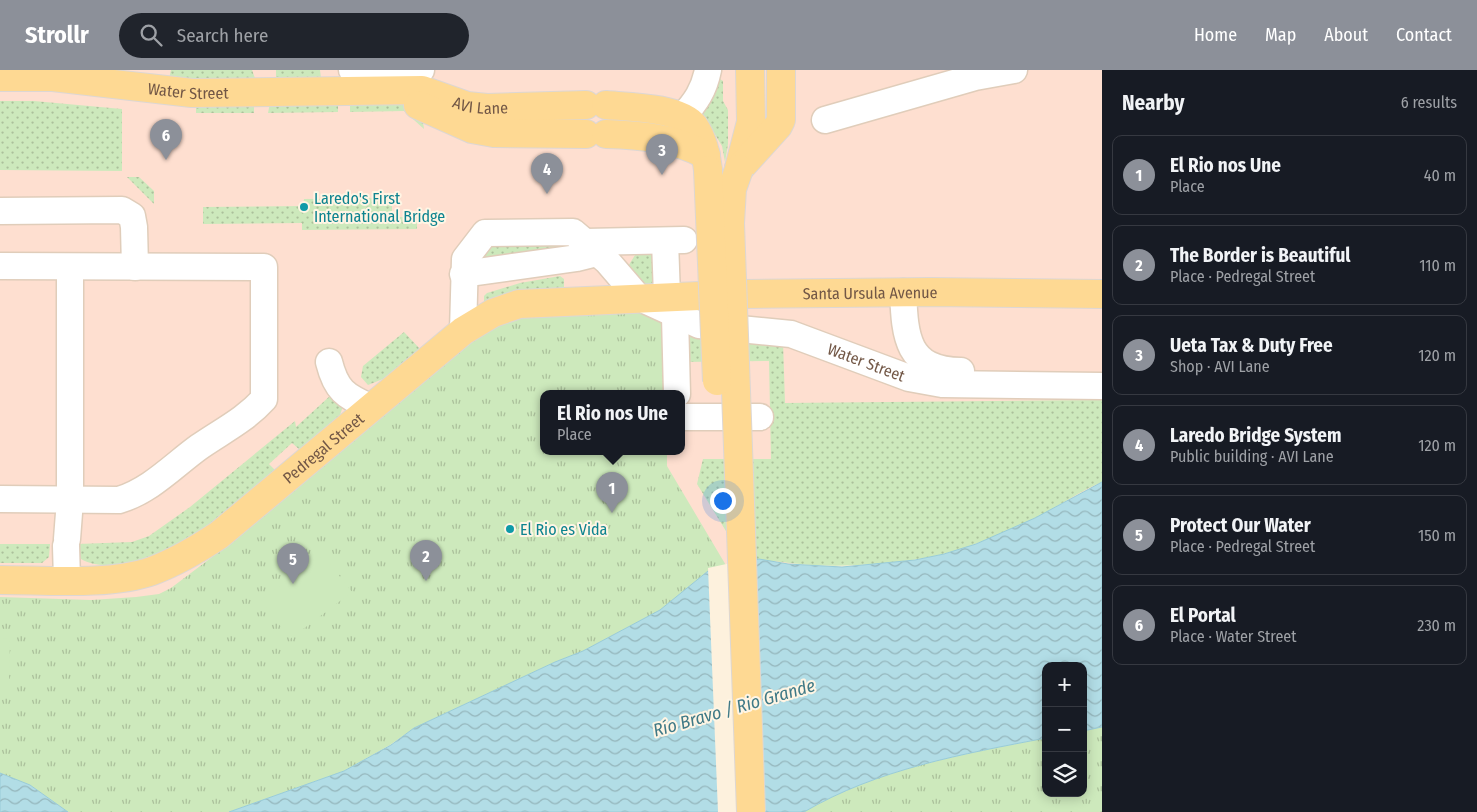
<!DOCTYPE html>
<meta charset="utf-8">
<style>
:root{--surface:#171b24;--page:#20242c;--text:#f1f3f6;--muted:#9ea1a6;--line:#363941;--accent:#8c9099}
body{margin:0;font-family:"Fira Sans Condensed",sans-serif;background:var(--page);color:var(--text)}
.controls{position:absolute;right:15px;bottom:15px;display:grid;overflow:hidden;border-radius:10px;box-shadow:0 2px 12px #0003}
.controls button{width:45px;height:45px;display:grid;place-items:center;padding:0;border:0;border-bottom:1px solid var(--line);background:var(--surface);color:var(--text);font:25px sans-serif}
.you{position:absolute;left:722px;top:430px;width:18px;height:18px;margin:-12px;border:4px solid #fff;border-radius:50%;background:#1a73e8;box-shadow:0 0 0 8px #1a73e833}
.badge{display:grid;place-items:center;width:32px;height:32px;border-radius:50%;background:var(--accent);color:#fff;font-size:16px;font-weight:700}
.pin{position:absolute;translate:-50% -41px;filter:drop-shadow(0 1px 2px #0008)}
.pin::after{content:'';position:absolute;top:26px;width:18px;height:15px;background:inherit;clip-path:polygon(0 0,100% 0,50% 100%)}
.popup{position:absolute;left:540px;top:320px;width:145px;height:65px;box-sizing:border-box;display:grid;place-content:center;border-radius:10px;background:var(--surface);filter:drop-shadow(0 1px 4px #0005);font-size:16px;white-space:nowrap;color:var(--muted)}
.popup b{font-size:19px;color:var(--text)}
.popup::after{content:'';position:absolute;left:50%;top:100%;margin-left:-10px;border:10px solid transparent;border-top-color:var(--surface)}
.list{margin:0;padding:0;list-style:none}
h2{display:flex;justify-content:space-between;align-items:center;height:65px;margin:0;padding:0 20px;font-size:21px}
h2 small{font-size:16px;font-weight:400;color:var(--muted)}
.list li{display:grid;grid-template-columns:32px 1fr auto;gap:15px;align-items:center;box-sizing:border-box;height:80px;margin:0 10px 10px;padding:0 10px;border:1px solid var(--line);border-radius:10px}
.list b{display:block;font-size:19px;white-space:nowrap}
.list p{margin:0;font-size:16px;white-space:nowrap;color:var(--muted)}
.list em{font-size:16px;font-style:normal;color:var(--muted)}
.icon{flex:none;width:28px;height:28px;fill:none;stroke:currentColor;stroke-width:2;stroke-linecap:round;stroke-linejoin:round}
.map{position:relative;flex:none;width:1102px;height:742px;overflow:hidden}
header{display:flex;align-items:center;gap:30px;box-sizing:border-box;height:70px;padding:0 25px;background:var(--accent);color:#fff}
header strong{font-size:24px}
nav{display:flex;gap:28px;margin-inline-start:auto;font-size:18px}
.search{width:350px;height:45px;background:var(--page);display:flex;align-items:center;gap:12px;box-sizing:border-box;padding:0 18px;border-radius:28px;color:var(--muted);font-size:19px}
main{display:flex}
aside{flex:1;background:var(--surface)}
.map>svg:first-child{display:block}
.commercial{fill:#fedfd0;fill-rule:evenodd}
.grass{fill:url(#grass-dots)}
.park{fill:url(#park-tufts)}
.pitch{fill:#cde9bc}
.water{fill:url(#water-waves);stroke:#98ccd8}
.pier{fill:#fdf1dd}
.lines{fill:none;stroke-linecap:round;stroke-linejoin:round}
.minor-casing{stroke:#e0cdba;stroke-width:29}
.major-casing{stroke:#ddd7d3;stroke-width:30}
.minor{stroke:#fff;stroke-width:26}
.major{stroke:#fed993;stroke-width:28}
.major-bridge-casing{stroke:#ddd7d3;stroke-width:30;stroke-linecap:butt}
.major-bridge{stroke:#fed993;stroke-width:28}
.culture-dot{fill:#0f9aa8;stroke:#fff5e4;stroke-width:2}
.labels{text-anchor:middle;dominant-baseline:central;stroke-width:4;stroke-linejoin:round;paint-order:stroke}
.street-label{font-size:16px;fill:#725746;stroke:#fff5e4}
.culture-label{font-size:16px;fill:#0d838f;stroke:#fff5e4;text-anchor:start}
.water-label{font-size:18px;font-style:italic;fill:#3f7986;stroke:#fff5e4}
</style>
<header>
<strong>Strollr</strong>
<div class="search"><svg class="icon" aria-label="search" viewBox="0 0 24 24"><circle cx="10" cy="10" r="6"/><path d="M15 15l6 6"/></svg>Search here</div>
<nav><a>Home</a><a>Map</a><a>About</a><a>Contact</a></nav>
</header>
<main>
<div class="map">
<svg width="1102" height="742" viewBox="0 0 1102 742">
<defs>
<pattern id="grass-dots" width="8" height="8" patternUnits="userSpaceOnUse" patternTransform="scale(1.25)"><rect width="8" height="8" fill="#cde9bc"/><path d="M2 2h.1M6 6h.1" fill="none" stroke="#abc09b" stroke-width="1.8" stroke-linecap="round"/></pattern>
<pattern id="park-tufts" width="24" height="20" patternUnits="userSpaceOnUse" patternTransform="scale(1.25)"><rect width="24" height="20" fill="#cde9bc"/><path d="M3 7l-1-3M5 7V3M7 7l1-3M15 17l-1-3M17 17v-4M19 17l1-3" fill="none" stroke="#abc09b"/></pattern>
<pattern id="water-waves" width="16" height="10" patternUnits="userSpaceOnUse" patternTransform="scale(1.25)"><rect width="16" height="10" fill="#b2dde6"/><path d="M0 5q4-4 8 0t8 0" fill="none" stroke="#95b6bc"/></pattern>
</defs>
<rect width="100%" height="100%" fill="#fdf1dd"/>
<!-- commercial -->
<path class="commercial" d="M 0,0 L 1102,0 L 1102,412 L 1035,448 L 1006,460 L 788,494 L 229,742 L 68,742 L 0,703 ZM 543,324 L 681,324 L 681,382 L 543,382 Z"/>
<!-- grass -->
<g class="grass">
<polygon points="171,0 252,0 256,11 169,9"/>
<polygon points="276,0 320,0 321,8 276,11"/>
<polygon points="717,7 723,11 723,31 728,40 728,74 725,92 722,76 702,43"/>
<polygon points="0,31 34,31 122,39 122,101 0,100"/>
<path d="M 270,33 L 401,34 C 412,40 424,46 424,59 L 404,41 L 350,42 L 350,36 L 338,36 L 338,42 L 268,43 Z"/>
<polygon points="254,34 254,43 196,43 196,36"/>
<polygon points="127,107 139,107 154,121 154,134"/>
<polygon points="392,128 392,147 417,147 417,159 302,160 302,153 203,154 203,137 303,136 304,129"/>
<polygon points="564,172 571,176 485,189 483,185 489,175"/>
<polygon points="640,177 658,177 657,215 643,215 627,198"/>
<polygon points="560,206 564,209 564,220 484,236 484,226 487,223 520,213"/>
<polygon points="404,262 420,279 383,309 368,315 361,307 363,296"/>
<path d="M 683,263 L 707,271 L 783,271 L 785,333 L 1102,330 L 1102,412 C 1078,422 1058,437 1035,448 C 996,467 955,485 912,490 C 879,494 847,497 813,495 C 791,494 767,488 745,492 L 697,414 L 703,389 L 771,389 L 769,291 L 683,292 Z"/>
<path d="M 331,325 L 343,336 L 340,345 L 300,380 L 292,373 L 269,394 L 276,401 C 255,419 236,438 214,454 C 185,475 115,509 81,489 L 78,474 L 132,472 L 149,466 L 190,437 L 295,351 L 296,357 Z"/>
<polygon points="0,474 50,474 49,487 42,493 0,493"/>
</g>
<!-- park -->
<g class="park">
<polygon points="641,241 659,249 666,255 666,324 543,324 543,382 667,382 667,396 727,497 708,501 660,540 583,581 555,592 414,658 390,675 344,701 229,742 68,742 30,715 0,703 0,527 91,530 136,527 159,524 171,518 232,472 487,259 535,242"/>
<path d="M 1102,657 L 1102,742 L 804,742 C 877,699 963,684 1046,668 L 1046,723 L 1083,723 L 1083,661 Z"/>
</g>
<!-- pitch -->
<g class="pitch">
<polygon points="323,485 352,522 290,569 261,530"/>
<polygon points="0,568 10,569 9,610 0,610"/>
</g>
<!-- water -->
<g class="water">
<path d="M 1102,412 L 1102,657 L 1083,661 L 1083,596 L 1046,596 L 1046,668 C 963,684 877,699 804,742 L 229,742 L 344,701 L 391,675 L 414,658 L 555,592 L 583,581 L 660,540 L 708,501 L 759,489 L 788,494 L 842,497 L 915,490 L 944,484 L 976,474 L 1035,448 Z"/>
<polygon points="0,703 30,715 68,742 0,742"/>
</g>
<!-- pier -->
<polygon class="pier" points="754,488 762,742 718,742 708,498"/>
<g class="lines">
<defs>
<g id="minor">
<polyline points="352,0 362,2 421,0"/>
<path d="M 682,47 C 696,32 704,20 708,0"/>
<polyline points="825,50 975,7 1014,0"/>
<polyline points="0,141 122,140 132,146 134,157 135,197"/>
<polyline points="665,171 667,226"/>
<polyline points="585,172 684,170"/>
<path d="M 0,196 L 264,197 L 264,329 C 245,350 222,361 199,377 C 174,395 150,421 119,430 L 0,429"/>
<polyline points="463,204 577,188 597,183"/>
<path d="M 903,222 C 905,266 906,300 961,301"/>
<polyline points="675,246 677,324"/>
<path id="s1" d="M 463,261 L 465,189 L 485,163 L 573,162 L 607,191 L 638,227 L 699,255 L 791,264 L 909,308 L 942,314 L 1102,316"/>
<path d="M 329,292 C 336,320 345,326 370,337"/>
<polyline points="681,347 760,347"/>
<polyline points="67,469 70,430 70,197"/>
<polyline points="66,476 67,510"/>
</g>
<g id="major">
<path id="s2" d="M 0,7 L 53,7 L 192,23 L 422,20 L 467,36 L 487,38 L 586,35"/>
<polyline points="418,35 472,59 494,63 586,64"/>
<path d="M 606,35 C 628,37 679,37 694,56 C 703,69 706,84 708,100"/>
<path d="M 606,64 C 640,65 675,68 706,85"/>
<polyline points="739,98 751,52 750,0"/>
<polyline points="739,99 778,56 781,50 781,0"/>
<path id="s3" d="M 0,510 C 45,510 110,516 152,501 C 176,492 198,479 219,465 L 463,261 L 493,243 L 519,234 L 744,224 L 930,222 L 1102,224"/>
</g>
</defs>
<!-- minor casing -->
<use href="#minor" class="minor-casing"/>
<!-- major casing -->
<use href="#major" class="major-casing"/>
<!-- minor -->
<use href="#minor" class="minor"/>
<!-- major -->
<use href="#major" class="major"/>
<defs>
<g id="major-bridge">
<polyline points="739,99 732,119 730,153 751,742"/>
<polyline points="708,100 717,311"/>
</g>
</defs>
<!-- major-bridge casing -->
<use href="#major-bridge" class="major-bridge-casing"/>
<!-- major-bridge -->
<use href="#major-bridge" class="major-bridge"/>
</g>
<!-- markers -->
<g class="culture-dot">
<circle cx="304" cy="137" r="5"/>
<circle cx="510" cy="459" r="5"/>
</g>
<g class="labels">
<!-- street labels -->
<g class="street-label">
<text stroke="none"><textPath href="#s2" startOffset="189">Water Street</textPath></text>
<text stroke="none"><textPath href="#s2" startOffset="484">AVI Lane</textPath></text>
<text stroke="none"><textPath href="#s3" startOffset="961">Santa Ursula Avenue</textPath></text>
<text stroke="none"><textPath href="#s1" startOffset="525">Water Street</textPath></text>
<text stroke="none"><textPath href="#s3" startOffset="365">Pedregal Street</textPath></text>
</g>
<!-- culture labels -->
<g class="culture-label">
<text x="314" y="128">Laredo's First<tspan x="314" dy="18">International Bridge</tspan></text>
<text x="520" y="459">El Rio es Vida</text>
</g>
<!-- water labels -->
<g class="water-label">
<text transform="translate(734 638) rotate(-16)">Río Bravo / Rio Grande</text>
</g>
</g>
</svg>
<div class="controls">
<button>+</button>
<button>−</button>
<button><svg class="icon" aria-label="layers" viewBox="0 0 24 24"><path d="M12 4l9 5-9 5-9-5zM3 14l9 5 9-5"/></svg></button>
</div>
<div class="you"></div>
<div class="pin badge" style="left:612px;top:443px">1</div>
<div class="popup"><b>El Rio nos Une</b>Place</div>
<div class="pin badge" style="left:426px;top:511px">2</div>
<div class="pin badge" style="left:662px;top:105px">3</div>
<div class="pin badge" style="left:547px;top:124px">4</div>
<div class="pin badge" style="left:293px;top:514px">5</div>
<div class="pin badge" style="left:166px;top:90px">6</div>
</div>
<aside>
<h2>Nearby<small>6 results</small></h2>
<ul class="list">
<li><span class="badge">1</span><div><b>El Rio nos Une</b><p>Place</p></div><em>40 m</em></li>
<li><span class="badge">2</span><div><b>The Border is Beautiful</b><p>Place · Pedregal Street</p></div><em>110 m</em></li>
<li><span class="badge">3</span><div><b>Ueta Tax &amp; Duty Free</b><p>Shop · AVI Lane</p></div><em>120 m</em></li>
<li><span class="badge">4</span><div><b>Laredo Bridge System</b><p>Public building · AVI Lane</p></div><em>120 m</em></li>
<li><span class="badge">5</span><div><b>Protect Our Water</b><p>Place · Pedregal Street</p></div><em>150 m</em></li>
<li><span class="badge">6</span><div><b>El Portal</b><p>Place · Water Street</p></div><em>230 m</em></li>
</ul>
</aside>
</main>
